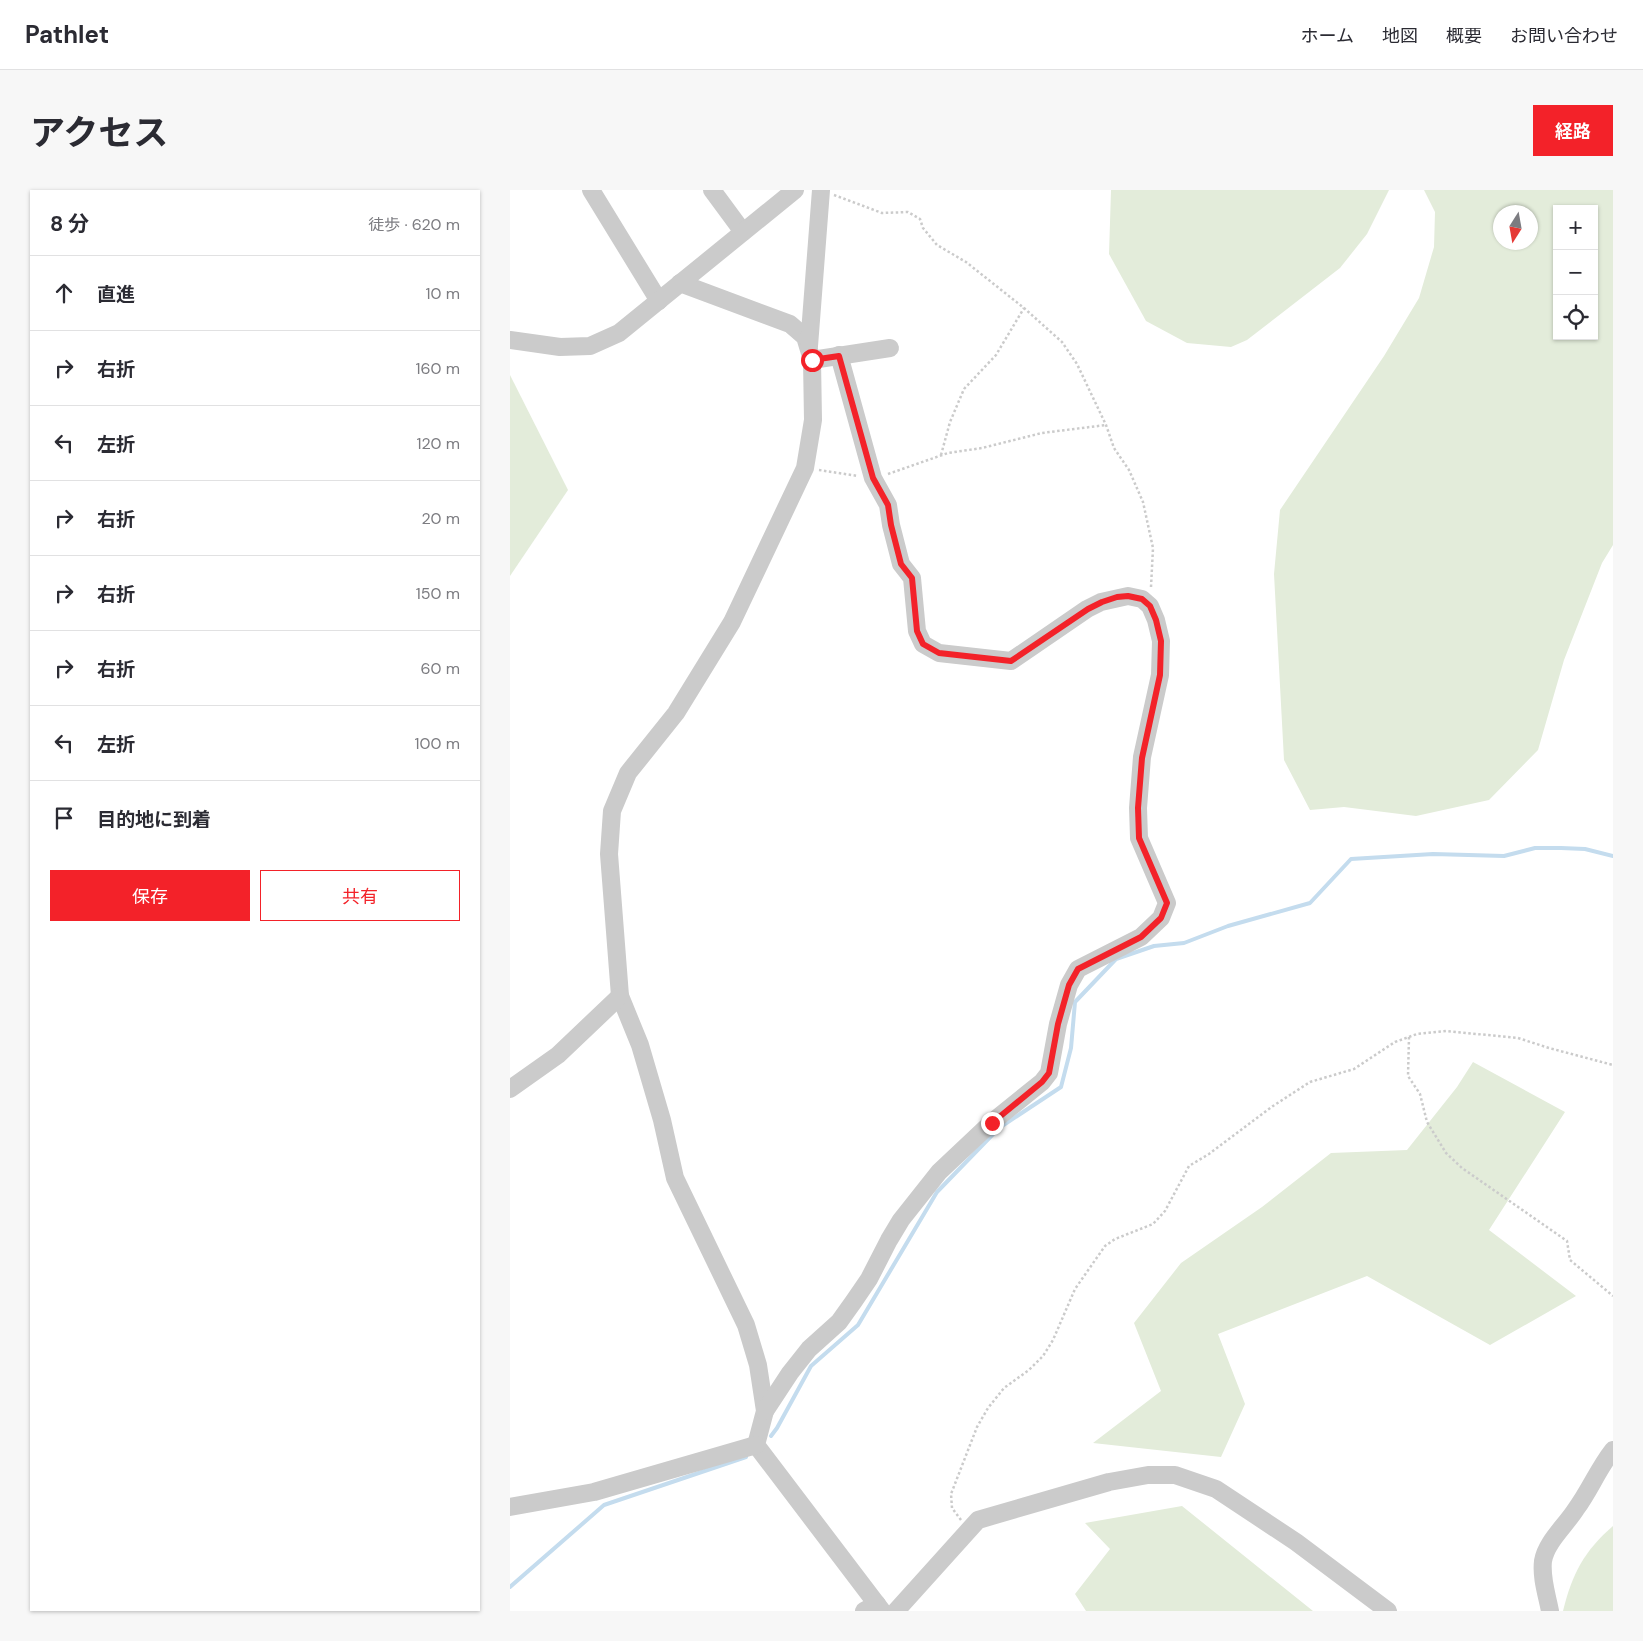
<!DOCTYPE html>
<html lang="ja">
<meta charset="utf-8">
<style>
:root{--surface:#fff;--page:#f7f7f7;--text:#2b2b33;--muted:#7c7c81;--line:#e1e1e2;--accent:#f32229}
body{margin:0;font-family:"DM Sans","Noto Sans JP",sans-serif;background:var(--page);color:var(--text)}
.controls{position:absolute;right:15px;top:15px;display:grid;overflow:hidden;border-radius:0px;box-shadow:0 1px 4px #0004}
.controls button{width:45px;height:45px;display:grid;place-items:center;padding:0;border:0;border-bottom:1px solid var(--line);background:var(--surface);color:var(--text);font:25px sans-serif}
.compass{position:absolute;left:983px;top:15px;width:45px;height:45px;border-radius:50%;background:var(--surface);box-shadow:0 1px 4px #0004;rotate:191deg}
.stop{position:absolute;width:15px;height:15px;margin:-11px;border:4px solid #f32229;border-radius:50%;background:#fff}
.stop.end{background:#f32229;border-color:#fff;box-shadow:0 1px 5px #0008}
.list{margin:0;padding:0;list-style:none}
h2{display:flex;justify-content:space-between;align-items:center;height:65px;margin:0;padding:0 20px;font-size:21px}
h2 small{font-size:16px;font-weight:400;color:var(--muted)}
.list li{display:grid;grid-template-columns:32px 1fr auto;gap:15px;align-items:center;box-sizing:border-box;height:75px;padding:0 20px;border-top:1px solid var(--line)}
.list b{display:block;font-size:19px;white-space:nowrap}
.list em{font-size:16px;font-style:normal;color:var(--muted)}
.actions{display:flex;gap:10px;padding:15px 20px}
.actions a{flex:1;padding:11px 0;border:1px solid var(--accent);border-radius:0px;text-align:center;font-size:18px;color:var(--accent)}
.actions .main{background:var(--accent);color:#fff}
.icon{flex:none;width:28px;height:28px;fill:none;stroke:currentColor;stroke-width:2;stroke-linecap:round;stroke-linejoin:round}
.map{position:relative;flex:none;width:1103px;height:1421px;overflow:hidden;border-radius:0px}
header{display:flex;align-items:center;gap:30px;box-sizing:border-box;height:70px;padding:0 25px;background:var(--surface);border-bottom:1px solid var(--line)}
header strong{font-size:24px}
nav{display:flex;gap:28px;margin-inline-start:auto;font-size:18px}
.intro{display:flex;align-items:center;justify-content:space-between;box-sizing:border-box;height:120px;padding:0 30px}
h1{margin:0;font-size:35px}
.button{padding:12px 22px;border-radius:0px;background:var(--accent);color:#fff;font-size:18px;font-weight:700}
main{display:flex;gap:30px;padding:0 30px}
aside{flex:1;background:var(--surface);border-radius:0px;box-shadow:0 1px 4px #0004}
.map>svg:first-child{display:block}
.green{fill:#e3ecda;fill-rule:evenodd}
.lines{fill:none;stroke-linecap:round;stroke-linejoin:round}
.stream{stroke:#c4dcee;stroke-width:4}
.path{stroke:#cbcbcb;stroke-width:2.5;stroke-dasharray:2.5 2.5;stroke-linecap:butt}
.minor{stroke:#cbcbcb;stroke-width:18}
.route{stroke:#f32229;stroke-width:6}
</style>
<header>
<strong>Pathlet</strong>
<nav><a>ホーム</a><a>地図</a><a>概要</a><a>お問い合わせ</a></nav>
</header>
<div class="intro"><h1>アクセス</h1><a class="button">経路</a></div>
<main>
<aside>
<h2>8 分<small>徒歩 · 620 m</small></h2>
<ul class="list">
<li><svg class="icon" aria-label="ahead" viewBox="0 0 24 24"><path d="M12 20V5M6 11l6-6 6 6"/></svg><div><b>直進</b></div><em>10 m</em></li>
<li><svg class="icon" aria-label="right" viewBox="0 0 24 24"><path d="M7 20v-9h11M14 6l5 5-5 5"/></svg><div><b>右折</b></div><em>160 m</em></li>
<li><svg class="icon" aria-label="left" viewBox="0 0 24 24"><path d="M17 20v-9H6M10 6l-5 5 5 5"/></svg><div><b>左折</b></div><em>120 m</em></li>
<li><svg class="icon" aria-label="right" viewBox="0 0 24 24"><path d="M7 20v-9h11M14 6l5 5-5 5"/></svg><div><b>右折</b></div><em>20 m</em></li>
<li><svg class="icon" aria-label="right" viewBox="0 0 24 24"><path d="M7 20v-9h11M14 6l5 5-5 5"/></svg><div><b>右折</b></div><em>150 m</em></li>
<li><svg class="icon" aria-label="right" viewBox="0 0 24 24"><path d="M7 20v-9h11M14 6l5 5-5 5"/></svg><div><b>右折</b></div><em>60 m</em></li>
<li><svg class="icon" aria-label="left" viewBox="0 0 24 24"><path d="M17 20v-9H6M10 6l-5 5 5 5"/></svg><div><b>左折</b></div><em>100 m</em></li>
<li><svg class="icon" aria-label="arrive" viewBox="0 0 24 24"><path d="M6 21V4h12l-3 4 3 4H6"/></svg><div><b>目的地に到着</b></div></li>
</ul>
<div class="actions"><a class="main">保存</a><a>共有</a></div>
</aside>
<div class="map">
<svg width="1103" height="1421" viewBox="0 0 1103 1421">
<rect width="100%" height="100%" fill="#fff"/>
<!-- green -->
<g class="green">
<polygon points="601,0 879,0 857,44 830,78 737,150 721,157 677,153 636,131 599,64"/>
<path d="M 914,0 L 1103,0 L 1103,355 L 1092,373 L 1054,470 L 1028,560 L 979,610 L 906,626 L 834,617 L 800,620 L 774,570 L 764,384 L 770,320 L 874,166 L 909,108 L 924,57 L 925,22 ZM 1047,19 L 1084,19 L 1084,146 L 1047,146 ZM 991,22 L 1021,22 L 1021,52 L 991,52 Z"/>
<polygon points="0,185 58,300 0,386"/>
<polygon points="963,872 1055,922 979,1040 1066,1106 980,1155 857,1086 708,1144 735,1214 711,1267 583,1253 651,1201 624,1133 671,1073 752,1017 821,963 897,960 947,897"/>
<polygon points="672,1316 803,1421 576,1421 565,1404 600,1359 575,1333"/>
<path d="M 1103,1336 L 1103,1421 L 1053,1421 C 1062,1384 1074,1361 1103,1336 Z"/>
</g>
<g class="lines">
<!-- stream -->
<g class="stream">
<polyline points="261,1246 267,1238 301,1176 348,1135 427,1002 489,938 551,897 561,858 565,812 606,769 644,756 674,753 718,736 800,713 841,669 923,664 994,666 1025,658 1051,658 1075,659 1103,666"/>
<polyline points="0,1397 94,1315 236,1267"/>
</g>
<!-- path -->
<g class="path">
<polyline points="324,5 372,23 398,22 410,29 413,38 427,55 456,72 514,118 552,152 567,174 596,235 604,258 619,280 633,312 643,358 641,397"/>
<polyline points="431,265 440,232 454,199 486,165 514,118"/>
<polyline points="309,280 348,286"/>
<polyline points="378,284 438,263 472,258 532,243 596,235"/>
<polyline points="899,847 898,886 910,904 917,932 936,963 952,978 1057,1051 1060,1070 1103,1106"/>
<polyline points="451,1330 442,1318 441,1304 467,1237 478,1218 494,1198 519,1180 533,1166 543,1150 565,1099 595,1056 605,1049 643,1034 655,1021 679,976 699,964 763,916 800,892 844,879 885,852 907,844 936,841 1008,848 1039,858 1103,875"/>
</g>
<!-- minor -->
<g class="minor">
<polyline points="81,0 149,111"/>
<polyline points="202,0 233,42"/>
<polyline points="170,93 280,134 295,147 302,170 303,230 295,278 222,432 166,523 118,583 102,621 99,664 110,806 130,855 152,930 165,988 236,1135 248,1175 255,1221 246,1255 372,1421"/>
<polyline points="0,150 50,157 80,156 109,143 285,0"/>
<polyline points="299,156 311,0"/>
<polyline points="302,170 380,158"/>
<polyline points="0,899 48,865 110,806"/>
<polyline points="255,1221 280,1183 299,1159 329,1132 344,1111 359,1089 379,1050 391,1030 429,982 481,933 532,892 539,883 548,834 559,795 568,779 631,747 651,728 657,713 629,648 628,618 632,567 650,485 651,451 646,430 640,416 632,409 618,406 591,412 577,419 501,471 429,463 413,454 407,441 402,388 391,374 381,335 378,315 363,288 329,165"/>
<polyline points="0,1317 84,1302 246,1255"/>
<polyline points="354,1421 367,1414"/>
<polyline points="386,1421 468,1330 599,1292 638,1285 665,1285 706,1299 786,1352 878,1421"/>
<path d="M 1040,1421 C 1037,1405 1031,1388 1033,1371 C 1036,1352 1056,1335 1066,1319 C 1080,1300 1088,1279 1103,1260"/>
</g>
</g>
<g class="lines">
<!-- route -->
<polyline class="route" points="302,170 329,166 363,288 378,315 381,335 391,374 402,388 407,441 413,454 429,463 501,471 578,419 592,412 607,407 618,406 632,409 640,416 646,430 651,451 650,485 632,568 628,618 629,648 657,713 651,728 631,747 568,779 559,795 548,834 539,883 532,892 482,933"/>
</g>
</svg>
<div class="controls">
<button>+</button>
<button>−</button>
<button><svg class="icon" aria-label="locate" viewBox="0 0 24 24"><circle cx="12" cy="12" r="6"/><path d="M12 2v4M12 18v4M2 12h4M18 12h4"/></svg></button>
</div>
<svg class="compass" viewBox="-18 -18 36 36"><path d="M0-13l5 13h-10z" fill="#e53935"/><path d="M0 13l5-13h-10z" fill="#7c7c81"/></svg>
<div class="stop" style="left:302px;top:170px"></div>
<div class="stop end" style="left:482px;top:933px"></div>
</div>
</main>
